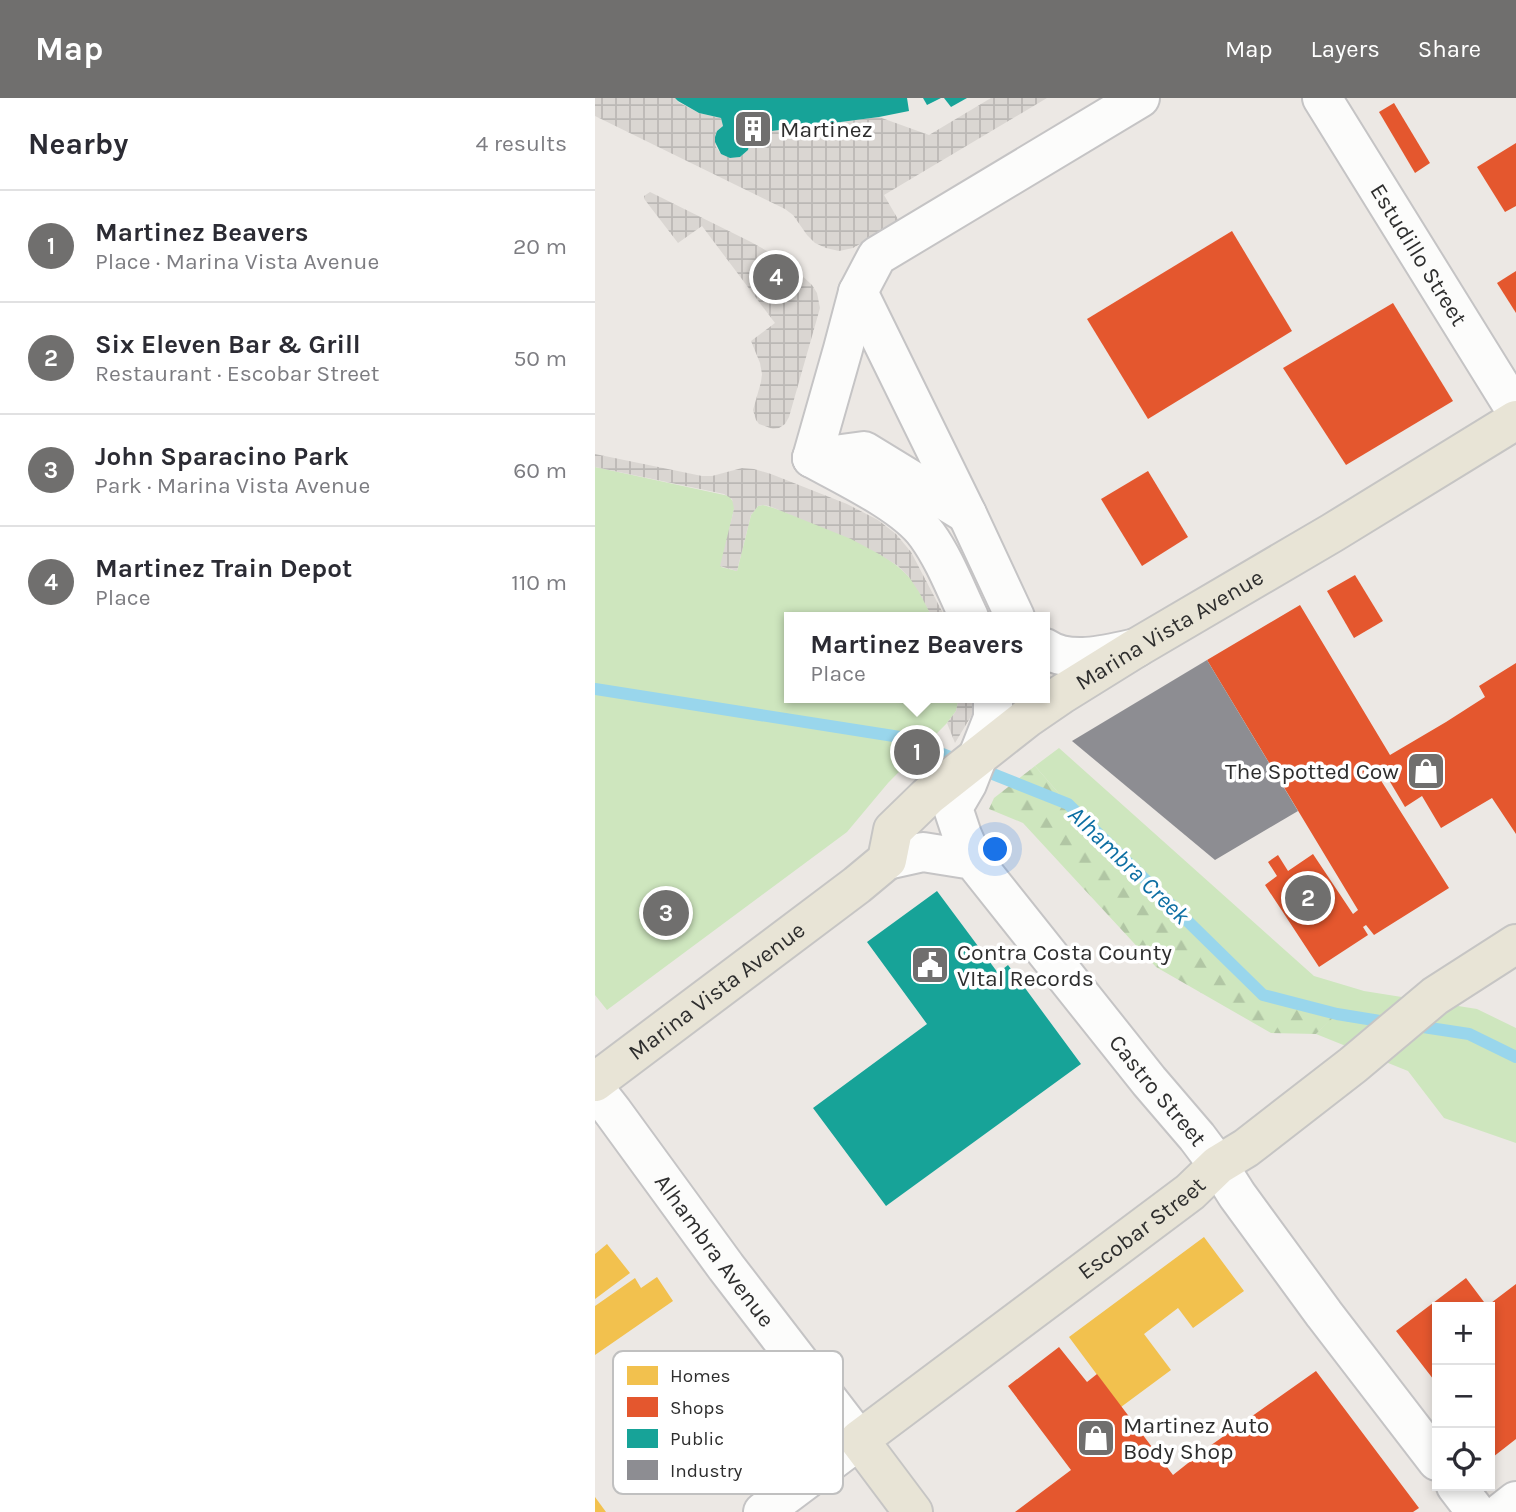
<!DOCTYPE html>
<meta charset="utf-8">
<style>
:root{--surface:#fff;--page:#f7f7f7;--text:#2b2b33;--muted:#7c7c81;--line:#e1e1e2;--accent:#706f6e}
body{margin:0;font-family:Karla,sans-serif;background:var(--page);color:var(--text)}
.controls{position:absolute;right:21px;bottom:21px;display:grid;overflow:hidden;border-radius:0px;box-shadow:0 4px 10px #0003}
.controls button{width:63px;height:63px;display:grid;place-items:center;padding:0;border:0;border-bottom:2px solid var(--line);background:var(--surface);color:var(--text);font:35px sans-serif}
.you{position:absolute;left:401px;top:752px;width:24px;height:24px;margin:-18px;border:5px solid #fff;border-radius:50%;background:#1a73e8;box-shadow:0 0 0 10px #1a73e833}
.badge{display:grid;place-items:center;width:46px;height:46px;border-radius:50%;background:var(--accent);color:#fff;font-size:23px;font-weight:700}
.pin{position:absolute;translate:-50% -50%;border:4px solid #fff;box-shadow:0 2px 7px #0006}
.popup{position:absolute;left:189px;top:514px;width:266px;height:91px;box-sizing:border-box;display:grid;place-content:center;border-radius:0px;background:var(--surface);filter:drop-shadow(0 2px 5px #0005);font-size:23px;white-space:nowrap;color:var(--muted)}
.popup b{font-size:26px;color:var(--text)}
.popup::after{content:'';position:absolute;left:50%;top:100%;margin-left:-14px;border:14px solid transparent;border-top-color:var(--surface)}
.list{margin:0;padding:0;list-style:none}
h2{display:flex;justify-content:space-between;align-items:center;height:91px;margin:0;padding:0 28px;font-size:30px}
h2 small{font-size:23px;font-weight:400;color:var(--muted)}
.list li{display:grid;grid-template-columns:46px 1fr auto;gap:21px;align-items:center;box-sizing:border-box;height:112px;padding:0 28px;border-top:2px solid var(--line)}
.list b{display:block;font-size:26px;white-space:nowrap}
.list p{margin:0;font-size:23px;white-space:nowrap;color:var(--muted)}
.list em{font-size:23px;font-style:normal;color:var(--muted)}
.icon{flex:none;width:38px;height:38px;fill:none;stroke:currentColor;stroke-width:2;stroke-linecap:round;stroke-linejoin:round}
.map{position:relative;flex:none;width:921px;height:1414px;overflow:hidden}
header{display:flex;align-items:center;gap:42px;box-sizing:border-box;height:98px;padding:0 35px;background:var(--accent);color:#fff}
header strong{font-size:33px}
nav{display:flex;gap:38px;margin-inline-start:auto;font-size:24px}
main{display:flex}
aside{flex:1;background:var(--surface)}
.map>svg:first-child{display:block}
.green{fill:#cee6be}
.forest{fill:url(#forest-firs)}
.plaza{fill:url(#plaza-grid)}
.homes{fill:#f2c14e}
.shops{fill:#e4572e}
.public{fill:#17a398}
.industry{fill:#8d8d92}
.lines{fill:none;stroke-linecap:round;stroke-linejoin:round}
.stream{stroke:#99d6ec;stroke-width:12}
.minor-casing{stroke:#c5c4c5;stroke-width:42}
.major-casing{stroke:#c6c5c4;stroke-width:42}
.minor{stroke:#fcfcfb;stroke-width:38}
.major{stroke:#e8e4d6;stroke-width:38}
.labels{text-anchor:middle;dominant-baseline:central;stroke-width:7;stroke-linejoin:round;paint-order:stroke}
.poi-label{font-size:23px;fill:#2e2e2e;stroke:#fff;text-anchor:start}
.street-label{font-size:23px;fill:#2e2e2e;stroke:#fff}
.water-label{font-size:24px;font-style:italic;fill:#0d6fa3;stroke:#fff}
.key{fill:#fff;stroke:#c0c0c0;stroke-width:2}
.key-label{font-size:19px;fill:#2e2e2e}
</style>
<header>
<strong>Map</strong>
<nav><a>Map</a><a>Layers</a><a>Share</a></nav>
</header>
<main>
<aside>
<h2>Nearby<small>4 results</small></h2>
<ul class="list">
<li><span class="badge">1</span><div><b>Martinez Beavers</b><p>Place · Marina Vista Avenue</p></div><em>20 m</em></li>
<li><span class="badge">2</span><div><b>Six Eleven Bar &amp; Grill</b><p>Restaurant · Escobar Street</p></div><em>50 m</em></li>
<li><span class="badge">3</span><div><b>John Sparacino Park</b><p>Park · Marina Vista Avenue</p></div><em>60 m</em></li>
<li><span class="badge">4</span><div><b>Martinez Train Depot</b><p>Place</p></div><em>110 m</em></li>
</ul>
</aside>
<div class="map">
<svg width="921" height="1414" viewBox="0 0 921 1414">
<defs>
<pattern id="forest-firs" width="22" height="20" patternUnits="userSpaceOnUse" patternTransform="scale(1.75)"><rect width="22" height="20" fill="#cee6be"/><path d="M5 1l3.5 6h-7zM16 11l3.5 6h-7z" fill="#b1c6a4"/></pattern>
<pattern id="plaza-grid" width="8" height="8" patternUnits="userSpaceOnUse" patternTransform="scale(1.75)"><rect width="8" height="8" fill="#dad6d2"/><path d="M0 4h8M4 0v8" fill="none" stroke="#bbb8b5"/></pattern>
</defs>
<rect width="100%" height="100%" fill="#ece8e4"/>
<!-- green -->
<g class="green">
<path d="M 0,369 L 134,398 L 139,405 L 139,411 L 126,469 L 142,473 L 156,417 L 163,408 L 168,407 C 180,410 192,415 204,419 C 239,432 286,450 312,477 C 324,489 330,505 337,519 L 194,519 L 194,600 L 364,600 L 361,613 L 352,625 L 293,685 L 252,734 L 12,912 L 0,897 Z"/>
<polygon points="464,650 719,878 769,893 882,911 921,930 921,1045 849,1020 813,973 721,936 741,916 668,897 473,706 440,668"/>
</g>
<!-- forest -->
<polygon class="forest" points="440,668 473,706 667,897 742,916 721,936 676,935 561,869 428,725 394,711 399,700"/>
<!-- plaza -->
<g class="plaza">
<polygon points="0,0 80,0 83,4 104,15 126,20 128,28 122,33 120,39 121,49 126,56 136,60 145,59 153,52 155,43 154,36 284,19 334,37 396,0 452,0 289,97 304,123 258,150 244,153 231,150 220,145 212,137 198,117 190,111 0,18"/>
<polygon points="55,94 156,144 179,157 202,173 217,187 222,195 225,210 194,319 190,326 184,330 178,331 164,326 161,322 158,312 166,284 167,276 165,265 156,243 180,225 107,128 83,145 50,102 49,98"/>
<polygon points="0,356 107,378 117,378 147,370 159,371 176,376 252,406 283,422 301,436 316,454 350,519 337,519 324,494 314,479 303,468 284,456 256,441 174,408 168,407 163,408 156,417 142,473 125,468 139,411 137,401 129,396 0,369"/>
<polygon points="364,600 382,600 382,606 378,615 360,645 352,625 361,613"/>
</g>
<!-- homes -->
<g class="homes">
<polygon points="609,1139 649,1193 598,1230 583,1210 549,1236 576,1272 526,1309 474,1239"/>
<polygon points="12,1146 35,1175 0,1201 0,1156"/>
<polygon points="62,1179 78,1203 0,1257 0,1208 40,1180 46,1190"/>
<polygon points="0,1399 11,1414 0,1414"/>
</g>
<!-- shops -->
<g class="shops">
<polygon points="799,5 835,65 820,75 784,14"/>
<polygon points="921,45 921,108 910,114 882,69"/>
<polygon points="637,133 697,233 553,321 492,221"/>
<polygon points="921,173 921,215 902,185"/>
<polygon points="798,205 858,303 751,367 688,270"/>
<polygon points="553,373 593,439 547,468 506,401"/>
<polygon points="760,477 788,523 759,540 732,493"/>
<polygon points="705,507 795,657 851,624 890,599 884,588 921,565 921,736 897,700 846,730 827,698 810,709 791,677 785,681 854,790 779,837 771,827 768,829 773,837 724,869 670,787 682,778 673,764 683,757 693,773 718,756 758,816 763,812 612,562"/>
<polygon points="871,1180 892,1208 921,1186 921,1341 898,1359 895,1354 895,1209 842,1209 842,1286 801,1233"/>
<polygon points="464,1249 492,1284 502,1276 578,1377 612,1350 721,1273 824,1410 818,1414 420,1414 476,1372 413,1288"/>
</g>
<!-- public -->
<g class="public">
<polygon points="80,0 312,0 314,13 284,19 154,36 155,43 153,52 145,59 135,60 126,56 120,44 120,39 122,33 128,28 126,20 104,15 83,3"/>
<polygon points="328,0 346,0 332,7"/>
<polygon points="349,0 372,0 356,9"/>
<polygon points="342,793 403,875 413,867 486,966 291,1108 218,1010 332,926 272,844"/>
</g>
<!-- industry -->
<polygon class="industry" points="612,562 703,713 620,762 477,643"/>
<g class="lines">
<!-- stream -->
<g class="stream">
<polyline points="0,591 305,639 473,706 668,897 742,916 797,925"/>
<polyline points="815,927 874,936 921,959"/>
</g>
<defs>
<g id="minor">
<path id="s1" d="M 727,0 L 921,313"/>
<polyline points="263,194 372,416 420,519"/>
<polyline points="217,360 248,251 263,194 282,158 545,0"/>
<path d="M 217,360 C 250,378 311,407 332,437 C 350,462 361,492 374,519"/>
<polyline points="217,360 269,353 372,416"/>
<path d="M 450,550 C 474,567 515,556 541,550"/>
<path id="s2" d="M 292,762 L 328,754 L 378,762 L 554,983 L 602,1039 L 623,1067 L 642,1097 L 729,1216 L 842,1363"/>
<polyline points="378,762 367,737 358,710 372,686 398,620 398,600"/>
<path id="s3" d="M 0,991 L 18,1014 L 131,1169 L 264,1342 L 168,1414"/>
<polyline points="861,1388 881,1414"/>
<polyline points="907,1414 921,1403"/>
</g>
<g id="major">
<path id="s4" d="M 0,984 L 262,787 L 292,762 L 298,732 L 333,698 L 432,620 L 467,596 L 541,550 L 737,435 L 921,322"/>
<path id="s5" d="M 318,1414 L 264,1342 L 595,1094 L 623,1067 L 651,1050 L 758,967 L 840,898 L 921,846"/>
</g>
</defs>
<!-- minor casing -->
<use href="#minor" class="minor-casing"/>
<!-- major casing -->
<use href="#major" class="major-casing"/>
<!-- minor -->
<use href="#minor" class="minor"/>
<!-- major -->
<use href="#major" class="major"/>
</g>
<!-- icons -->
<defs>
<symbol id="building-square" viewBox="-11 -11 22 22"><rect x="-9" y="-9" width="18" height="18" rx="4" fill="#706f6e" stroke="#fff"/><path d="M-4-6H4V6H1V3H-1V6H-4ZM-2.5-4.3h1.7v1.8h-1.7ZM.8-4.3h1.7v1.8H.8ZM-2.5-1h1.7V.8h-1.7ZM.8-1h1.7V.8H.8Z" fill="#fff"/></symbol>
<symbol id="shop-square" viewBox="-11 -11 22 22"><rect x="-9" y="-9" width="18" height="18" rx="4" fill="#706f6e" stroke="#fff"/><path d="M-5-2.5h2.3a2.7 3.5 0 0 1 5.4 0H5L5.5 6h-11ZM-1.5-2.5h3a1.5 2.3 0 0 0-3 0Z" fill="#fff"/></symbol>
<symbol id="civic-square" viewBox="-11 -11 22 22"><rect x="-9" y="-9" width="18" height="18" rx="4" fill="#706f6e" stroke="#fff"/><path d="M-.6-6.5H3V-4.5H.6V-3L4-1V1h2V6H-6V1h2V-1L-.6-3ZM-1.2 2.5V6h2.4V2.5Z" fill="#fff"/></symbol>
</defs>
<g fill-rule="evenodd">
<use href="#building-square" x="136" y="9" width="44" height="44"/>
<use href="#shop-square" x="809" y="651" width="44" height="44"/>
<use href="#civic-square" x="313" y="845" width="44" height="44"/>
<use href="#shop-square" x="479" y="1318" width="44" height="44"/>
</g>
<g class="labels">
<!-- poi labels -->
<g class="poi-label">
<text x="185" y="31">Martinez</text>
<text x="804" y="673" text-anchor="end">The Spotted Cow</text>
<text x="362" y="854">Contra Costa County<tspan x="362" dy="26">VItal Records</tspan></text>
<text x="528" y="1327">Martinez Auto<tspan x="528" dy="26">Body Shop</tspan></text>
</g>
<!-- street labels -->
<g class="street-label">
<text stroke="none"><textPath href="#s1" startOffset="184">Estudillo Street</textPath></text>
<text stroke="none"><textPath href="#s4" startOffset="740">Marina Vista Avenue</textPath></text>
<text stroke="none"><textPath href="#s4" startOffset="152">Marina Vista Avenue</textPath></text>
<text stroke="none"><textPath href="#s2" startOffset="383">Castro Street</textPath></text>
<text stroke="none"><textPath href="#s5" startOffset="443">Escobar Street</textPath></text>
<text stroke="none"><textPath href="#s3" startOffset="201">Alhambra Avenue</textPath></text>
</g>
<!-- water labels -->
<g class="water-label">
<text transform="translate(534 767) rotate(44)">Alhambra Creek</text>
</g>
</g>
<!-- legend -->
<rect x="18" y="1253" width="230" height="143" rx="10" class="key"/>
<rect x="32" y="1268" width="31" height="19" fill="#f2c14e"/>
<rect x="32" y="1299" width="31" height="20" fill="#e4572e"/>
<rect x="32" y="1331" width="31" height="19" fill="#17a398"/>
<rect x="32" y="1362" width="31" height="20" fill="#8d8d92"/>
<g class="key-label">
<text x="75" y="1284">Homes</text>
<text x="75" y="1316">Shops</text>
<text x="75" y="1347">Public</text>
<text x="75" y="1379">Industry</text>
</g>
</svg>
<div class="controls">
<button>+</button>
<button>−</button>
<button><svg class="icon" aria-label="locate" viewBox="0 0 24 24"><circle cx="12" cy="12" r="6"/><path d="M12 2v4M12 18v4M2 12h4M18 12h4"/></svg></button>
</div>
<div class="you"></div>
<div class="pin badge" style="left:322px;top:654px">1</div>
<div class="popup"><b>Martinez Beavers</b>Place</div>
<div class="pin badge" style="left:713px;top:800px">2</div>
<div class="pin badge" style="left:71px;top:815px">3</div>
<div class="pin badge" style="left:181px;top:179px">4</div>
</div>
</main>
